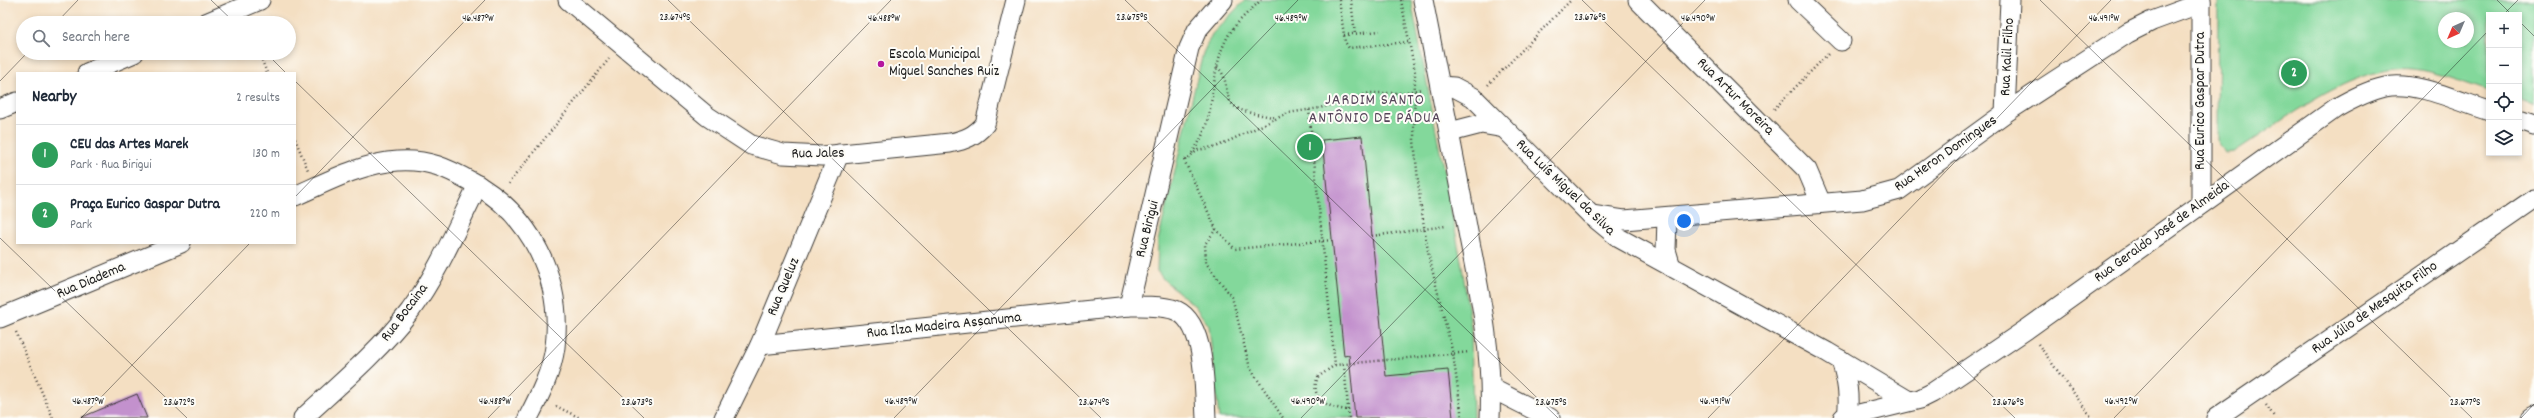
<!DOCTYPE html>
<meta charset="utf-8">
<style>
:root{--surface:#fff;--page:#f2f2f3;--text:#1f2937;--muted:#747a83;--line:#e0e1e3;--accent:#d93025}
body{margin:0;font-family:Dekko,sans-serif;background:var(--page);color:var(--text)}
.controls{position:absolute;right:12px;top:12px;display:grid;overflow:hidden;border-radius:0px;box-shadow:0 2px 6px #0003}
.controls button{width:36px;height:36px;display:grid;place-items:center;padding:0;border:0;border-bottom:1px solid var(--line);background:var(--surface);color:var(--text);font:20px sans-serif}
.compass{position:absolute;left:2438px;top:12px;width:36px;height:36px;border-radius:50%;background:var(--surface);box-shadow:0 2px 6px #0003;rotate:224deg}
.you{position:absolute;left:1684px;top:221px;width:14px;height:14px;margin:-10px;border:3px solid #fff;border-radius:50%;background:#1a73e8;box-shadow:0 0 0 6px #1a73e833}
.badge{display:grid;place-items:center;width:26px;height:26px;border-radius:50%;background:var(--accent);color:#fff;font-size:13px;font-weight:700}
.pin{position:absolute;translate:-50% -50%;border:2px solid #fff;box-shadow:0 1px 4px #0006}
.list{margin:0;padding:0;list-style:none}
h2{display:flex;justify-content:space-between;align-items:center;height:52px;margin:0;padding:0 16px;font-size:17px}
h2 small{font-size:13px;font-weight:400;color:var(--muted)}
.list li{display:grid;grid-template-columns:26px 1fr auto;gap:12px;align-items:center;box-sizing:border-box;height:60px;padding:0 16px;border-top:1px solid var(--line)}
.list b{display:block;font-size:15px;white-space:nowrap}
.list p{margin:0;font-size:13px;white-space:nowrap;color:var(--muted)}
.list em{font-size:13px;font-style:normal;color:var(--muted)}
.icon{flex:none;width:22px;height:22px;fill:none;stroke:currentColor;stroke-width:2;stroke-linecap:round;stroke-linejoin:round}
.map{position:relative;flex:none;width:2534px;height:418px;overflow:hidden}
.search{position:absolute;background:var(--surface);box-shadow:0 2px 6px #0003;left:16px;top:16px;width:280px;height:44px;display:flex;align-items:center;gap:10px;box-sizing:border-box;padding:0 14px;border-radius:22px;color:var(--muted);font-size:15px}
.panel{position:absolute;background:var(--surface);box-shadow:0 2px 6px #0003;left:16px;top:72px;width:280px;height:172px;border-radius:0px}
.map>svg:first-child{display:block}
.green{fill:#83d89b;stroke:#507a5c;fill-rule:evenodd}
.building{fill:#c391cd}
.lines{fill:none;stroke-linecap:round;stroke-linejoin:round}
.street-casing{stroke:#3c3935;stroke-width:21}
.path{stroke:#3c3935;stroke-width:2.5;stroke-dasharray:1 3;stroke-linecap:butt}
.street{stroke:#fff;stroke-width:19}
.ticks{fill:none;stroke:#1c1c1c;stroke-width:1;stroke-opacity:0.45}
.poi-dot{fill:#b5179e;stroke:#fdfcf7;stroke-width:1.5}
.labels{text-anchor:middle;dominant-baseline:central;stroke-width:4;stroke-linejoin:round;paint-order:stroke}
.poi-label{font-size:15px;fill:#1c1c1c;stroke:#fdfcf7;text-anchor:start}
.street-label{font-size:15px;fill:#1c1c1c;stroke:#fdfcf7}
.neighbourhood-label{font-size:16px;letter-spacing:1px;fill:#56455a;stroke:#fdfcf7}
.ticks-label{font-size:10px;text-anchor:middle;fill:#1c1c1c;stroke:#fdfcf7;stroke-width:4;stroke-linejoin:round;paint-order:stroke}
</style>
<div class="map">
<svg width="2534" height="418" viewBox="0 0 2534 418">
<rect width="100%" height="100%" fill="#fdfcf7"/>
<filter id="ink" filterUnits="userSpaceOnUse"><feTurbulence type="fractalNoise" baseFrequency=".025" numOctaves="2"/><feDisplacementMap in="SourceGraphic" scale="8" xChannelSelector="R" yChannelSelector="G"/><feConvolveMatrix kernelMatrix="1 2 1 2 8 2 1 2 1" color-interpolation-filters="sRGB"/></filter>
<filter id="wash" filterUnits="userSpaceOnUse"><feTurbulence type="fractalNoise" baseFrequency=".012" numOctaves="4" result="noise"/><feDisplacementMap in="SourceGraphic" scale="16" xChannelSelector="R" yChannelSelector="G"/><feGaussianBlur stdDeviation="0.9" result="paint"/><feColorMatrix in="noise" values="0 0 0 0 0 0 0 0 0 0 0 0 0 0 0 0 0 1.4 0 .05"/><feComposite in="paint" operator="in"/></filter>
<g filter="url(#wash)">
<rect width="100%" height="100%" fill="#f4dfc2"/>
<!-- green -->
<g class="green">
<polygon points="1245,0 1411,0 1462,266 1471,328 1473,418 1219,418 1209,326 1194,305 1164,280 1157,271 1158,241 1203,53 1212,34"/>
<path d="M 2218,0 L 2534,0 L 2534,104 L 2519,100 L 2519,15 L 2489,15 L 2489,91 C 2466,84 2436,71 2413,69 C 2354,63 2282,122 2234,152 L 2225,153 L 2217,140 ZM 2444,18 L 2468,18 L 2468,42 L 2444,42 Z"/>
</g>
<g id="blocks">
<!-- building -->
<g class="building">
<polygon points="1362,136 1386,376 1448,370 1453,418 1355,418 1349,355 1344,356 1322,140"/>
<polygon points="137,394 147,418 80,418"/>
</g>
</g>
</g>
<g filter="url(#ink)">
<use href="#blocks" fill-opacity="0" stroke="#3c3935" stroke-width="1"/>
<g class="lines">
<defs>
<g id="street">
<path d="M 568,0 L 707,116 L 751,145 L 783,154 L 822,156 L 950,143 C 965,140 975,136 985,124 L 1016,0"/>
<path d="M 1423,0 C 1438,77 1454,155 1468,232 C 1480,294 1493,354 1490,418"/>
<polyline points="1638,0 1807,170 1821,203"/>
<polyline points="1798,0 1841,41"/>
<polyline points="2201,0 2201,203"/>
<polyline points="206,23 260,0"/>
<polyline points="87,73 134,53"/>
<polyline points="1440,86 1454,87 1473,97 1591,215 1619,238 1827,352 1909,401"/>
<polyline points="0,109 17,102"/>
<polyline points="2005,113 2010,0"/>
<polyline points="2519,120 2534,125"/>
<polyline points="1450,132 1481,124 1504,128"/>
<path d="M 295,196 C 327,182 362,163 398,161 C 428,159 447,168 472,182 C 532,215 563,280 555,347 C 552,371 539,397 528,418"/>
<polyline points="1591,215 1624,220 1862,200 1899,190 2005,113 2128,33 2152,21 2201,3"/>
<polyline points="1667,218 1666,250 1671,267"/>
<polyline points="0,318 181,243"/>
<polyline points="760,345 1129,306"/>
<path d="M 1841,360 C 1847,380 1850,396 1847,417"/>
<polyline points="1491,388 1550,418"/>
<path d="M 303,418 C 340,384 379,351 410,311 C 438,273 457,227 478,185"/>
<polyline points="724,418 760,345 839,154"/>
<path d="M 1206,418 C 1204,389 1207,318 1172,309 C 1158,305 1143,306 1129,306 L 1189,48 L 1197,30 L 1223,0"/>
<path d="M 1843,418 L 1920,399 L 1932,393 L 2027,329 L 2336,108 C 2352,99 2367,91 2385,87 C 2414,80 2460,102 2489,111"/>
<polyline points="2216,418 2534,199"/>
<polyline points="2531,418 2534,416"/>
</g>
</defs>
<!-- street casing -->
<use href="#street" class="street-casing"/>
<!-- path -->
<g class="path">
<polyline points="1339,0 1345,42 1349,48 1408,42"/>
<polyline points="1351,0 1355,34"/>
<polyline points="1401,0 1415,72 1414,140 1420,201 1429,257 1453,354 1462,418"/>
<polyline points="1344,35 1380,31"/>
<polyline points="259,53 267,73"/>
<path d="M 1217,67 C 1231,78 1221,101 1239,109 C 1250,114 1265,115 1276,118"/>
<polyline points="1488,85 1571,0"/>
<polyline points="1774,109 1828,54"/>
<polyline points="1309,110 1335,365 1470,352"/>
<polyline points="295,139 308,170"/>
<path d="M 1192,153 C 1219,117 1207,74 1228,36 C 1236,22 1250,11 1261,0"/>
<polyline points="1184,160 1216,229 1235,249 1332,240"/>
<polyline points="1185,160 1198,150 1218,146 1288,113 1320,108 1370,93 1401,93 1422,89"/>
<polyline points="508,184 609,59"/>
<polyline points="1216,229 1205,244 1206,263 1232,297 1250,368 1283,418"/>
<polyline points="1372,236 1446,226"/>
<polyline points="16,332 53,418"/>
<polyline points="2038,344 2092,418"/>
<path d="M 1335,365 L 1318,377 C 1308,400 1330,408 1348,410"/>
<polyline points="1344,365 1349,418"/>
<polyline points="2266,405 2275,418"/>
<polyline points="556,406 580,418"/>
</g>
<!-- street -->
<use href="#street" class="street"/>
</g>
</g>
<!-- ticks -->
<path class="ticks" d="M 211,0 L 235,23M 668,0 L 1101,418M 1125,0 L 1558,418M 1582,0 L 2015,418M 2040,0 L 2472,418M 2497,0 L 2512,15M 2503,15 L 2518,0M 2519,21 L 2534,36M 56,23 L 78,0M 266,53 L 286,73M 0,81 L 27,53M 295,81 L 644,418M 295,197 L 485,0M 0,238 L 187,418M 81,418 L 250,243M 488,418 L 891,0M 894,418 L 1298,0M 1301,418 L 1705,0M 1708,418 L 2111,0M 2114,418 L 2489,30M 2521,418 L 2534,404"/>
<!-- markers -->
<circle class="poi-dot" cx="881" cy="64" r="4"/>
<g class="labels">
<!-- poi labels -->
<g class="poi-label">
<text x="889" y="55">Escola Municipal<tspan x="889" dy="17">Miguel Sanches Ruiz</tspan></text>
</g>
<!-- street labels -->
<g class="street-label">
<text transform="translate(2008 57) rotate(-87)">Rua Kalil Filho</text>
<text transform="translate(1735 97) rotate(45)">Rua Artur Moreira</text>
<text transform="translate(2201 101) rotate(-90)">Rua Eurico Gaspar Dutra</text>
<text transform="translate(818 154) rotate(-1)">Rua Jales</text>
<text transform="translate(1946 154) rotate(-35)">Rua Heron Domingues</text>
<text transform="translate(1565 188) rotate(44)">Rua Luís Miguel da Silva</text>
<text transform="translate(1148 229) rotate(-76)">Rua Birigui</text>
<text transform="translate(2162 232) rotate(-36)">Rua Geraldo José de Almeida</text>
<text transform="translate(91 281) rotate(-23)">Rua Diadema</text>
<text transform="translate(784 287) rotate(-67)">Rua Queluz</text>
<text transform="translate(2375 308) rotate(-35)">Rua Júlio de Mesquita Filho</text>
<text transform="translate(405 313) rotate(-53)">Rua Bocaina</text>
<text transform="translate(944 326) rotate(-6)">Rua Ilza Madeira Assanuma</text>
</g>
<!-- neighbourhood labels -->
<g class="neighbourhood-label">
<text x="1375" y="100">JARDIM SANTO<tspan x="1375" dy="18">ANTÔNIO DE PÁDUA</tspan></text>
</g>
</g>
<g class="ticks-label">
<text x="675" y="20">23.674°S</text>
<text x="1132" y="20">23.675°S</text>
<text x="1590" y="20">23.676°S</text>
<text x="478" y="21">46.487°W</text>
<text x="884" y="21">46.488°W</text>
<text x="1291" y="21">46.489°W</text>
<text x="1698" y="21">46.490°W</text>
<text x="2104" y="21">46.491°W</text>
<text x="88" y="404">46.487°W</text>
<text x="495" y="404">46.488°W</text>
<text x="901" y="404">46.489°W</text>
<text x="1308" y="404">46.490°W</text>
<text x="1715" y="404">46.491°W</text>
<text x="2121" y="404">46.492°W</text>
<text x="179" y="405">23.672°S</text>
<text x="637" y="405">23.673°S</text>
<text x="1094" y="405">23.674°S</text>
<text x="1551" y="405">23.675°S</text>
<text x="2008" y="405">23.676°S</text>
<text x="2465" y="405">23.677°S</text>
</g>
</svg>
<div class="controls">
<button>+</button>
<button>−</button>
<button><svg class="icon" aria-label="locate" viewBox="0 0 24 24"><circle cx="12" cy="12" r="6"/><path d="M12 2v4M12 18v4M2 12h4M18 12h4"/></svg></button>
<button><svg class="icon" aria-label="layers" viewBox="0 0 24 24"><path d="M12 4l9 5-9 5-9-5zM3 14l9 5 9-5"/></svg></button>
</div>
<svg class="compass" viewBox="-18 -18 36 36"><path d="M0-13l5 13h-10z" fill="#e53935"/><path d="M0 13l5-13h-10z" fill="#747a83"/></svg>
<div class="you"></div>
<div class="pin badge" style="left:1310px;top:147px;background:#2e9e5b">1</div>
<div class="pin badge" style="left:2294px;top:73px;background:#2e9e5b">2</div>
<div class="search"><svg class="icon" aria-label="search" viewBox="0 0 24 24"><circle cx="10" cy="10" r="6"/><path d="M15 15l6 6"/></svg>Search here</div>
<section class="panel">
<h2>Nearby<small>2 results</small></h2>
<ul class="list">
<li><span class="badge" style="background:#2e9e5b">1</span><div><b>CEU das Artes Marek</b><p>Park · Rua Birigui</p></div><em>130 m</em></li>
<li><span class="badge" style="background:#2e9e5b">2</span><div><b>Praça Eurico Gaspar Dutra</b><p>Park</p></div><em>220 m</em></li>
</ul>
</section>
</div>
